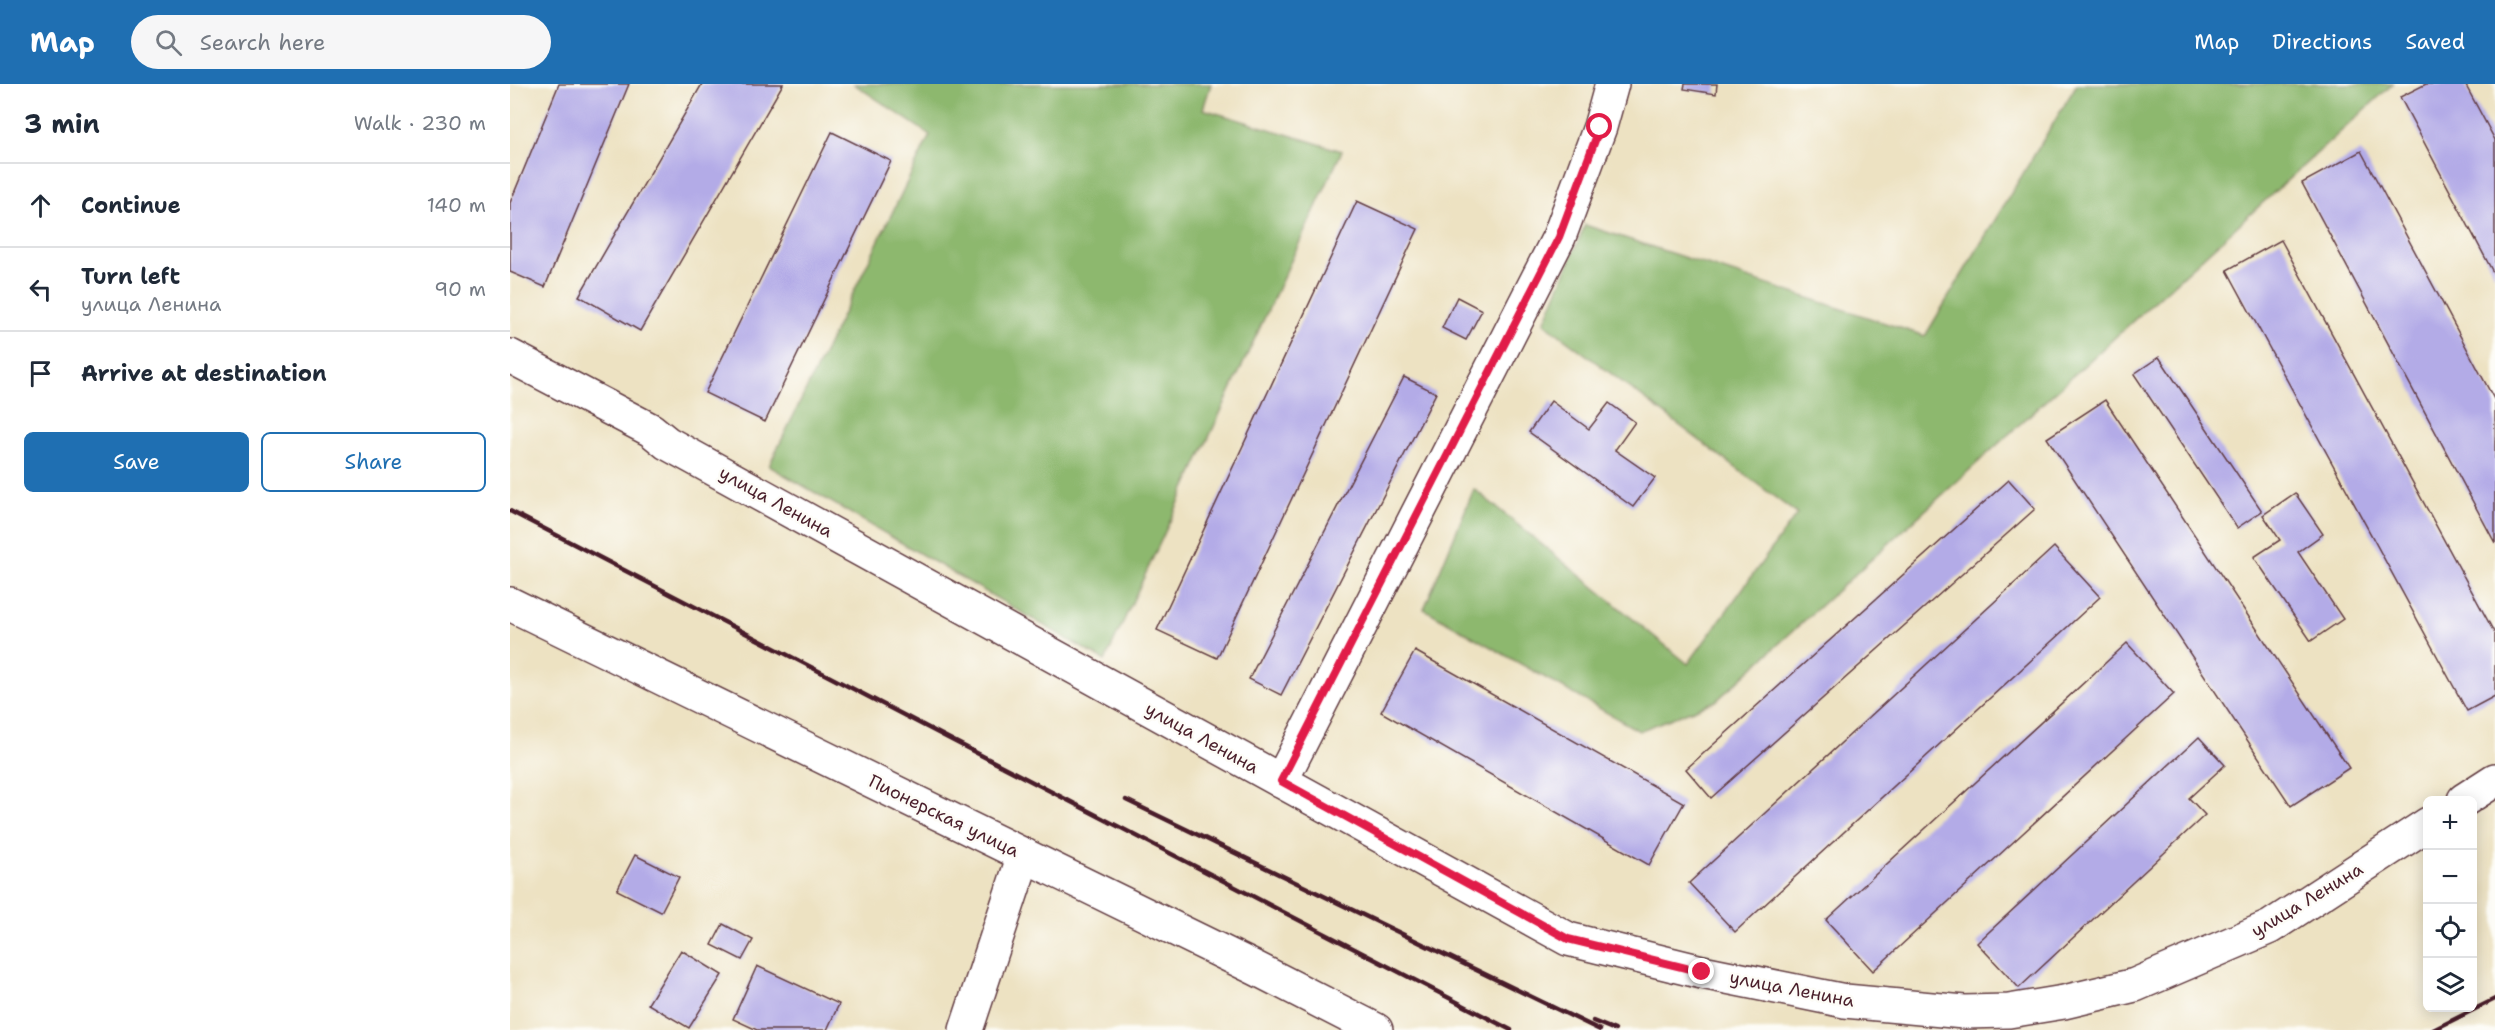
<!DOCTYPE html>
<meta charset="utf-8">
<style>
:root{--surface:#fff;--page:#f6f6f7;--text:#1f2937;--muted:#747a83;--line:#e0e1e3;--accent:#1f6fb2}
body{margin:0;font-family:"Shantell Sans",sans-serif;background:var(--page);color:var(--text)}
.controls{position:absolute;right:18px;bottom:18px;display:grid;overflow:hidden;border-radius:9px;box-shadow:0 3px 15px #0003}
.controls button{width:54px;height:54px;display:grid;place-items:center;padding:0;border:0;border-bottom:2px solid var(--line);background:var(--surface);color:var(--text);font:30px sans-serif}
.stop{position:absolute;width:18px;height:18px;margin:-14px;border:4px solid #e11d48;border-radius:50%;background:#fff}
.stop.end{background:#e11d48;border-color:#fff;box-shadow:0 2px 6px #0008}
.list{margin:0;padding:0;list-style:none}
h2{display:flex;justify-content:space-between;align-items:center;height:78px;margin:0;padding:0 24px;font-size:26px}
h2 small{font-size:20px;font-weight:400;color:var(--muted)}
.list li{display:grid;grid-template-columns:39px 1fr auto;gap:18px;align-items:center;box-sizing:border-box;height:84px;padding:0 24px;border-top:2px solid var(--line)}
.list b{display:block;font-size:22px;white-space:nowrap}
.list p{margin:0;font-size:20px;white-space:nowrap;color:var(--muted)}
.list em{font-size:20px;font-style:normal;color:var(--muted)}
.actions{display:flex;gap:12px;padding:18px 24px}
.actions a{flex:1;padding:14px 0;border:2px solid var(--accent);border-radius:9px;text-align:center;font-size:21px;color:var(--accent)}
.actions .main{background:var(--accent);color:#fff}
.icon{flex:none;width:33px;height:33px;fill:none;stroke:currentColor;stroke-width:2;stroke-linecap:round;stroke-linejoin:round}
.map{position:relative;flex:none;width:1985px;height:946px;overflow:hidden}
header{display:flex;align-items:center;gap:36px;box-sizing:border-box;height:84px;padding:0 30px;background:var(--accent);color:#fff}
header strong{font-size:28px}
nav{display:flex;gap:33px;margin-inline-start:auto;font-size:21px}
.search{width:420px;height:54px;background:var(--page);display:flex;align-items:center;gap:15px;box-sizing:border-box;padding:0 21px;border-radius:33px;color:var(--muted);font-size:22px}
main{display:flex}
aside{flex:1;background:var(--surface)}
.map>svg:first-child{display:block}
.forest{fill:#8db86e;stroke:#6c6c4c;stroke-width:1.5}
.building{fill:#b3abe7}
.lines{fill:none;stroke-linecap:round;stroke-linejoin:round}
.minor-casing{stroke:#623c42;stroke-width:36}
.minor{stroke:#fff;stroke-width:33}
.rail{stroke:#4a1f2b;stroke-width:4.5}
.route{stroke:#e11d48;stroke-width:8}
.labels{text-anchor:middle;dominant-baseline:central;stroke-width:5;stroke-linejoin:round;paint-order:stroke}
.street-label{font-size:18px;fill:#4a1f2b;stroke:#fdfcf7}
</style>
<header>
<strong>Map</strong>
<div class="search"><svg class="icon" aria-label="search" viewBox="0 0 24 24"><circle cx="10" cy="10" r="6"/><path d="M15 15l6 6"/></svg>Search here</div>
<nav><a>Map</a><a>Directions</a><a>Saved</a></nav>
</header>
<main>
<aside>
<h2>3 min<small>Walk · 230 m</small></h2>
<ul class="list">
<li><svg class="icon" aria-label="ahead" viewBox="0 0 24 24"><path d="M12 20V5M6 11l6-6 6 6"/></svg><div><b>Continue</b></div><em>140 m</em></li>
<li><svg class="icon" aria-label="left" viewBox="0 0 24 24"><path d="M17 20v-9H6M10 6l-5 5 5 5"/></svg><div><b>Turn left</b><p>улица Ленина</p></div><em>90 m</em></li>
<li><svg class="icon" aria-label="arrive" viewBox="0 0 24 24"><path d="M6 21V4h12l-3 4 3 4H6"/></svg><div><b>Arrive at destination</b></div></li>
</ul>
<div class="actions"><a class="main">Save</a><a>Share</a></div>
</aside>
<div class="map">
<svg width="1985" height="946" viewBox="0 0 1985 946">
<rect width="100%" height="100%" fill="#fdfcf7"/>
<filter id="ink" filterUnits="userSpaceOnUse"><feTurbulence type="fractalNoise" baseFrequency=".0167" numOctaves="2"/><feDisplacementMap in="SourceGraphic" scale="12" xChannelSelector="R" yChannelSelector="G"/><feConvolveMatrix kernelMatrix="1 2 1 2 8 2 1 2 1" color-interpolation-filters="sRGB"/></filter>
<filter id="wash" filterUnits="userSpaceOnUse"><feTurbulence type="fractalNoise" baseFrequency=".008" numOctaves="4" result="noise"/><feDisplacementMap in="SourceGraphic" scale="24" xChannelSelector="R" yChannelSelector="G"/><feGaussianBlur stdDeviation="1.35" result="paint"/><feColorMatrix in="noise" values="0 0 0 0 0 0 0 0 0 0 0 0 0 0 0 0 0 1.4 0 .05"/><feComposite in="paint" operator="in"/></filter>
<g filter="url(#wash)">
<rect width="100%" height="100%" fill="#ede2c2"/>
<!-- forest -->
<g class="forest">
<polygon points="344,0 701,0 693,25 832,67 595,577 259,382 420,51"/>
<polygon points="1567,0 1883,0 1206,617 1129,647 914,525 964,405 1178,580 1287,430 1034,239 1075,141 1415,252"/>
</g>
<g id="blocks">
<!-- building -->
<g class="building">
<polygon points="49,0 119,0 35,203 0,188 0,119"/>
<polygon points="192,0 273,0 130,247 69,212"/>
<polygon points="1175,0 1207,0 1206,10 1174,5"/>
<polygon points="1916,0 1955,0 1985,56 1985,192 1890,13"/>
<polygon points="322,48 381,77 255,338 195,309"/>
<polygon points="1851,67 1985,317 1985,459 1792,99"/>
<polygon points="847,117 908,145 707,574 647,546"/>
<polygon points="1771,156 1985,550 1985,612 1957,627 1717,186"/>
<polygon points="947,213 972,226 956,256 932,244"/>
<polygon points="1649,273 1752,427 1727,444 1624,290"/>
<polygon points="894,293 926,309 771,611 739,595"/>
<polygon points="1595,316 1839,684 1781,722 1537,354"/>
<polygon points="1041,317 1079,345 1099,319 1125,338 1105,366 1145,394 1123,423 1019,348"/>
<polygon points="1499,396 1525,425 1201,714 1176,685"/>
<polygon points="1785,409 1813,450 1788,468 1833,535 1801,557 1744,473 1770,456 1753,431"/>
<polygon points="1544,463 1590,513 1225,848 1179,799"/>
<polygon points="1617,559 1664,610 1363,887 1316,836"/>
<polygon points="905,567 1174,719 1139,781 871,628"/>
<polygon points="1689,653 1715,681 1679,714 1695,731 1509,904 1467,859"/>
<polygon points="125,771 169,793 151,828 107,806"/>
<polygon points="213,840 243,856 232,876 202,861"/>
<polygon points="171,866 212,891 179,944 138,920"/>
<polygon points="247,882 329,920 317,946 247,946 223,935"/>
</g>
</g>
</g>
<g filter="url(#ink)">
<use href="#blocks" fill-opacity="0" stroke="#623c42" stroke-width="1.5"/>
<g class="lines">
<defs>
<g id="minor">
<polyline points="0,272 141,346 157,359 1058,855 1192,888 1335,917 1454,928 1499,927 1554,918 1625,901 1760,843 1918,740"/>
<polyline points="0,520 747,885 866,946"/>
<polyline points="771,697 1049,153 1090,43 1102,0"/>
<polyline points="1954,716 1985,696"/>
<polyline points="456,946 514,771"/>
</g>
</defs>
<!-- minor casing -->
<use href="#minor" class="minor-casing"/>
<!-- minor -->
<use href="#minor" class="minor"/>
<!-- rail -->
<g class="rail">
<polyline points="0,427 1001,946"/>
<polyline points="616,716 1090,946"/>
<polyline points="1083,937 1105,946"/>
<polyline points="1923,946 1985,915"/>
</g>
</g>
</g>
<g class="lines" filter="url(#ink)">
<!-- route -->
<polyline class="route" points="1090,43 1049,153 771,697 1058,855 1192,888"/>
</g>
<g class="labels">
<!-- street labels -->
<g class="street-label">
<text transform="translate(266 418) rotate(29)">улица Ленина</text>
<text transform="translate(692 654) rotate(29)">улица Ленина</text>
<text transform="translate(434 732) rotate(26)">Пионерская улица</text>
<text transform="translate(1797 816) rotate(-31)">улица Ленина</text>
<text transform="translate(1282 905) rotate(11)">улица Ленина</text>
</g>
</g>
</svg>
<div class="controls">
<button>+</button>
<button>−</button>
<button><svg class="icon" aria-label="locate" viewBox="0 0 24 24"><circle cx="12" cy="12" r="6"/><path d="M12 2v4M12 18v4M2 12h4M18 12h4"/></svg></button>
<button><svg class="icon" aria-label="layers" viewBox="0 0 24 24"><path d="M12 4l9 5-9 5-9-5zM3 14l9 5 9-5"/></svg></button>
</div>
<div class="stop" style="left:1090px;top:43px"></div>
<div class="stop end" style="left:1192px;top:888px"></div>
</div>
</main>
